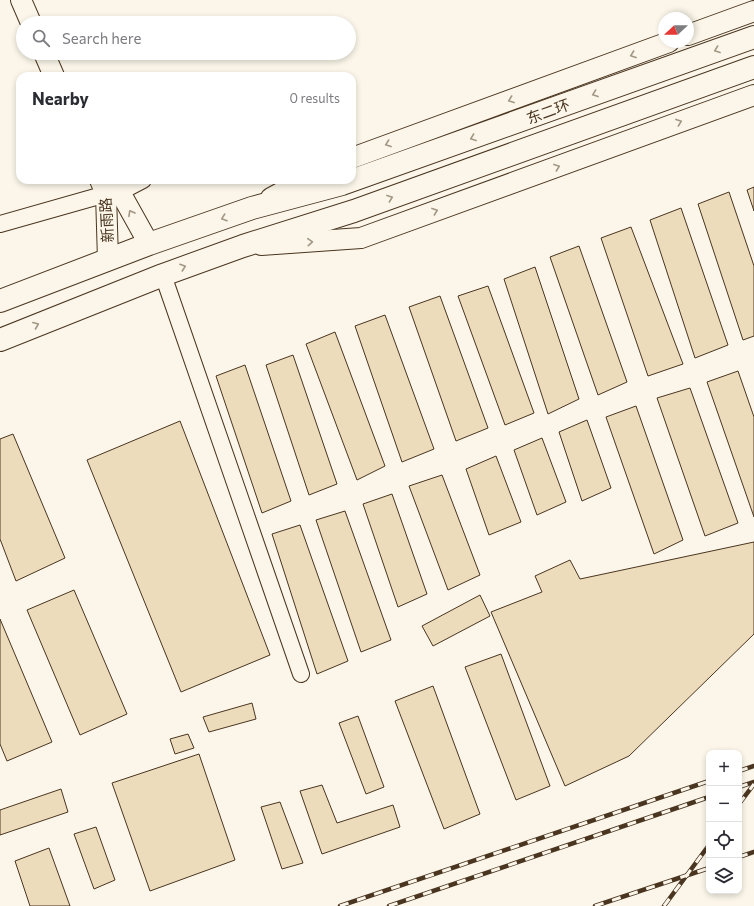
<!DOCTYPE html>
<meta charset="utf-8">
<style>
:root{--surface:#fff;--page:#f7f7f7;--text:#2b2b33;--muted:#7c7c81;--line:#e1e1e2}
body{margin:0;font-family:Commissioner,"Noto Sans SC",sans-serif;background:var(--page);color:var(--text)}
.controls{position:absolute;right:12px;bottom:12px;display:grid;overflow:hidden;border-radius:8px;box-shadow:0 2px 6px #0003}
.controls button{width:36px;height:36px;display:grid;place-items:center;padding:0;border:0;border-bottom:1px solid var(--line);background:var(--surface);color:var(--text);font:20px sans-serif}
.compass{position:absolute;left:658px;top:12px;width:36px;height:36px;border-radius:50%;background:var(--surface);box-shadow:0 2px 6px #0003;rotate:248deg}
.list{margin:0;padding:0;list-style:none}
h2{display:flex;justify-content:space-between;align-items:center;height:52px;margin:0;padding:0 16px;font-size:17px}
h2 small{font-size:13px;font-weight:400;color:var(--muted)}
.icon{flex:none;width:22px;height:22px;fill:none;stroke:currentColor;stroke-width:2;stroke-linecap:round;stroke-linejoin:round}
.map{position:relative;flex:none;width:754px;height:906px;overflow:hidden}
.search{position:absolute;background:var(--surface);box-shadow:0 2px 6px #0003;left:16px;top:16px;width:340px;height:44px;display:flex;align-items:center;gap:10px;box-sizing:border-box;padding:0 14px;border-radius:22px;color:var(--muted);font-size:15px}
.panel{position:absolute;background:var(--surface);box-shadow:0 2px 6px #0003;left:16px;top:72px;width:340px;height:112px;border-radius:12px}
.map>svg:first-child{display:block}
.building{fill:#ecdcbc;stroke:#4a3520}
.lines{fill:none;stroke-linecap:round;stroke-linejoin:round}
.minor-casing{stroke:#4a3520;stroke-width:18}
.tertiary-casing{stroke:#4a3520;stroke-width:22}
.trunk-casing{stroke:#4a3520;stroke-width:24}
.minor{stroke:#fbf6e9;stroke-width:16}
.tertiary{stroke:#fbf6e9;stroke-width:20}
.trunk{stroke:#fbf6e9;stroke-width:22}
.rail-casing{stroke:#4a3520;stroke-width:4.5}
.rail{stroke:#fbf6e9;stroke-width:3;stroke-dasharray:9;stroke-linecap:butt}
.oneway{stroke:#a29684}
.labels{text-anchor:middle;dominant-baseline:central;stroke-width:3;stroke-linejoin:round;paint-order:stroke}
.street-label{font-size:15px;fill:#4a3520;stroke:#fbf6e9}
</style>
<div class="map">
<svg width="754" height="906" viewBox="0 0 754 906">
<rect width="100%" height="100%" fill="#fbf6e9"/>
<!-- building -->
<g class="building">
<polygon points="754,187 754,211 747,190"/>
<polygon points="729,192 754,266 754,336 743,340 698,204"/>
<polygon points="681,208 728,345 695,358 650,220"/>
<polygon points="631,227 683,364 648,376 601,238"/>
<polygon points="579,246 627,382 598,395 550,257"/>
<polygon points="535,267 579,399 548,414 504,279"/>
<polygon points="488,286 534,413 505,425 458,296"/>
<polygon points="440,296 488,428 456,441 409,307"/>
<polygon points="385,315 434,449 402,462 355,326"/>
<polygon points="335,332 385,466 357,480 306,344"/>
<polygon points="293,355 337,484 309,495 266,365"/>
<polygon points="245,365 291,501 262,513 216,376"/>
<polygon points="738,371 754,417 754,517 707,382"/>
<polygon points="690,388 738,523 705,536 657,398"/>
<polygon points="636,406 683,540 654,554 606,417"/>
<polygon points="587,420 611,488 582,501 559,432"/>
<polygon points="180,421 270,655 181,692 87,460"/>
<polygon points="13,434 65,558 16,581 0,539 0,439"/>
<polygon points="542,438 566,502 537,515 514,450"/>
<polygon points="496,456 521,522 489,535 466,469"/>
<polygon points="442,475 480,575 448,590 409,486"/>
<polygon points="392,494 427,594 398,607 363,504"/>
<polygon points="345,511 391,640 361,652 316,520"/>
<polygon points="300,525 348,661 317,674 272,534"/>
<polygon points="754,542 754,634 629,756 565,786 491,612 542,592 535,576 570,560 580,579"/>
<polygon points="74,590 127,714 80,735 27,610"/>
<polygon points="480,595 490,616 433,646 422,626"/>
<polygon points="0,619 52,742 7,761 0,744"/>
<polygon points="501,654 550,786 516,800 465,667"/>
<polygon points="433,686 480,814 444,829 395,701"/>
<polygon points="252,703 256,719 209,732 203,717"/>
<polygon points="358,716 384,787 366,794 339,723"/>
<polygon points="188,734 194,748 175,754 170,739"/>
<polygon points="199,754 235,860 150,891 112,783"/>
<polygon points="322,785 337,823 393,805 400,827 322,854 300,791"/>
<polygon points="61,789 68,812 0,835 0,810"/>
<polygon points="280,802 303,863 282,869 261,807"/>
<polygon points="96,827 115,880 94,889 74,834"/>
<polygon points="49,848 70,906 30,906 15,861"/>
</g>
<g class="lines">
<defs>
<g id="minor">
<polyline points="0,224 106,194 120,192 143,180"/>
<polyline points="163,275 301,674"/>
</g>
<g id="tertiary">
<polyline points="21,0 31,23"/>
<polyline points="688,35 754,11"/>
<polyline points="44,53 54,76"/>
<polyline points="352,158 669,42"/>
<polyline points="100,180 106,194 108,260"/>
<polyline points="114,180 120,192 149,244"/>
<polyline points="271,198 304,180"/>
<polyline points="261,245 361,238 754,95"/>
</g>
<g id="trunk">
<polyline points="0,301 149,244 252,208 342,184 754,37"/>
<polyline points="0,340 163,275 243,246 354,211 754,67"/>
</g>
</defs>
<!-- minor casing -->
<use href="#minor" class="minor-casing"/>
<!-- tertiary casing -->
<use href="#tertiary" class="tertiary-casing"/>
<!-- trunk casing -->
<use href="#trunk" class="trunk-casing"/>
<!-- minor -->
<use href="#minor" class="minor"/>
<!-- tertiary -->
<use href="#tertiary" class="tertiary"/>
<!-- trunk -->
<use href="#trunk" class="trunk"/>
<defs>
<g id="rail">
<polyline points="739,771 754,766"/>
<polyline points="739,787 754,782"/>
<polyline points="739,804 754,784"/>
<polyline points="739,857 754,852"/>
<polyline points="340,906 709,781"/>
<polyline points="389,906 709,797"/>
<polyline points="595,906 709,868"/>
<polyline points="664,906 709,845"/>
</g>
</defs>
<!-- rail casing -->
<use href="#rail" class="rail-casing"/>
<!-- rail -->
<use href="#rail" class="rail"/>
</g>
<!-- one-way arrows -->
<defs><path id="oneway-chevron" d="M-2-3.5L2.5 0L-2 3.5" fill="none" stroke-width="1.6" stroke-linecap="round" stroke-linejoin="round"/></defs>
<g class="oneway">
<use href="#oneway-chevron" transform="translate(717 50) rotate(160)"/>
<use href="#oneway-chevron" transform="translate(633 55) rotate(160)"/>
<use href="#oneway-chevron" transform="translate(595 94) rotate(160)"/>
<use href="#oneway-chevron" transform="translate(511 100) rotate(160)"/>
<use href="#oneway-chevron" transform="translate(679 122) rotate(-20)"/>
<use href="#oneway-chevron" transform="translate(473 138) rotate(160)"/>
<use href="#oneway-chevron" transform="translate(388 144) rotate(160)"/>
<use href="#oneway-chevron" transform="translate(557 167) rotate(-20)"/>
<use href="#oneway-chevron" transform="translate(390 198) rotate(-20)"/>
<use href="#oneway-chevron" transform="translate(435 211) rotate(-20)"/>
<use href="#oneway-chevron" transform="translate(131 213) rotate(-119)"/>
<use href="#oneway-chevron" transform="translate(224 218) rotate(161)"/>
<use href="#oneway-chevron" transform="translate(310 242) rotate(-4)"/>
<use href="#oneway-chevron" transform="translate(183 267) rotate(-19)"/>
<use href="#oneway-chevron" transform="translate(36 325) rotate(-22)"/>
</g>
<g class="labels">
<!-- street labels -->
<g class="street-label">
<text transform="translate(548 111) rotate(-20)">东二环</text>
<text transform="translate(106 220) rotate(-93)">新雨路</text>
</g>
</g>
</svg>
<div class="controls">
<button>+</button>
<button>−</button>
<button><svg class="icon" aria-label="locate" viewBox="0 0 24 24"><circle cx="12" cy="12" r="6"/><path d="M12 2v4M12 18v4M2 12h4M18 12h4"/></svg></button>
<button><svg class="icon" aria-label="layers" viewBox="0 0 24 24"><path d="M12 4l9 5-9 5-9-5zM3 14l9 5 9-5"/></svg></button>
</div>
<svg class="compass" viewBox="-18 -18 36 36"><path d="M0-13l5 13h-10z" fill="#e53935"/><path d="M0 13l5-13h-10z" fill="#7c7c81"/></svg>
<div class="search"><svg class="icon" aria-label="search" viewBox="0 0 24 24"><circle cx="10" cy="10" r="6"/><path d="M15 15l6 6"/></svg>Search here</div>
<section class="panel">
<h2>Nearby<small>0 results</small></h2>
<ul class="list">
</ul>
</section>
</div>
